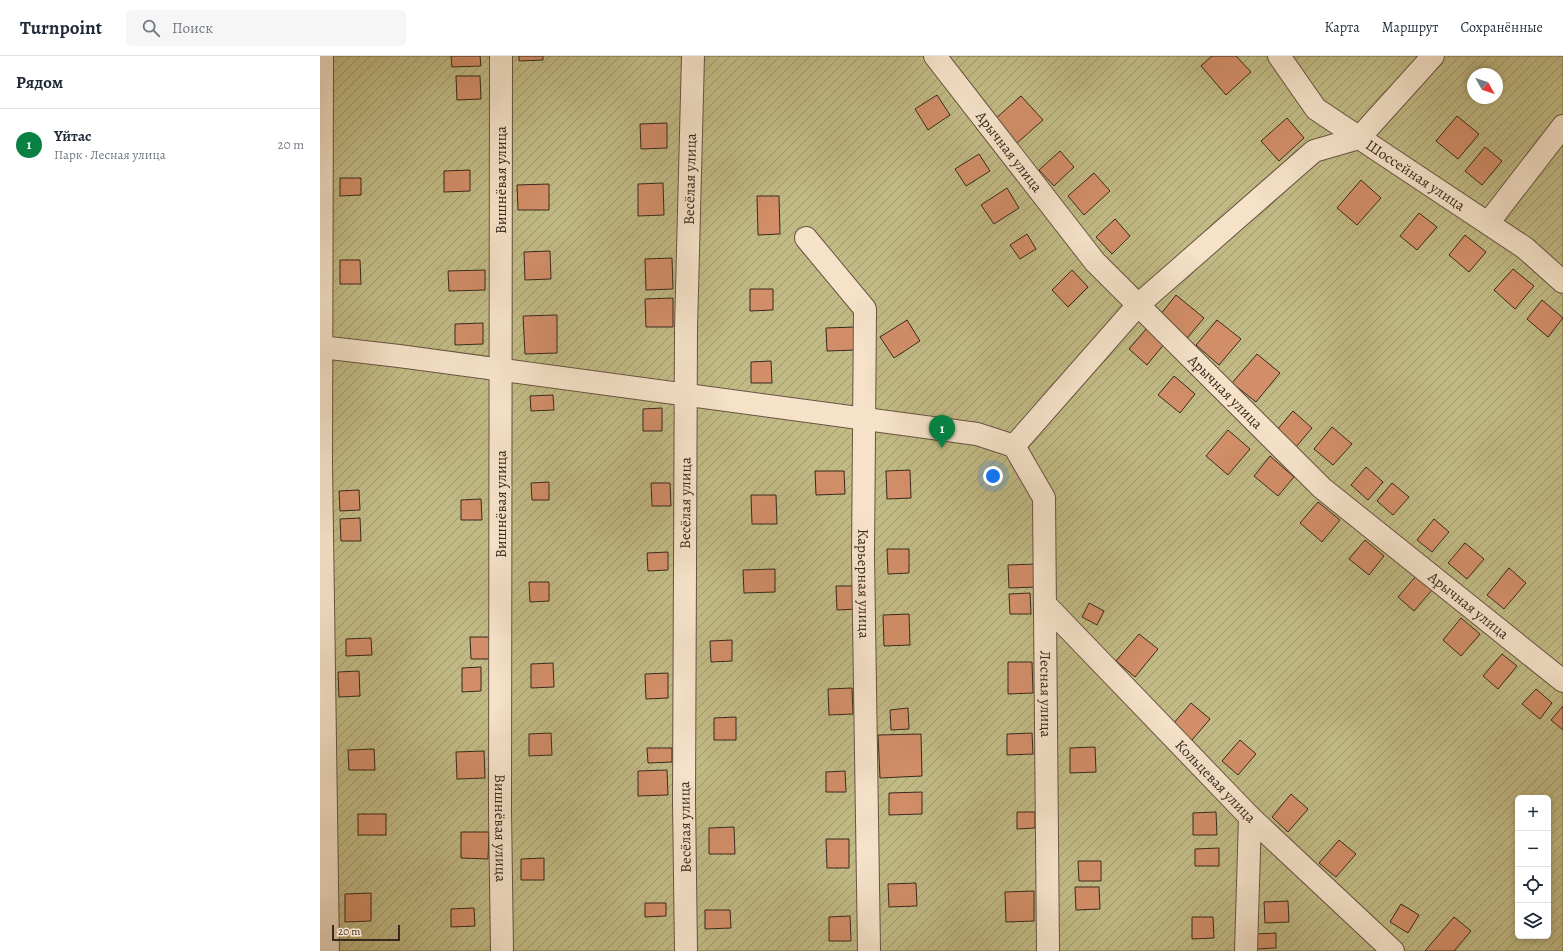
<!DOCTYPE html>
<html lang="ru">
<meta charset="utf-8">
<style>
:root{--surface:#fff;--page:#f6f6f7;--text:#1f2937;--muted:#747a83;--line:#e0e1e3;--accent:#0b8043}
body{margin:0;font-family:Alegreya,serif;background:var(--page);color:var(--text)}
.controls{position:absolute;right:12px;bottom:12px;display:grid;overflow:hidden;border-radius:6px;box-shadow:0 2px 6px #0003}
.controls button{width:36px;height:36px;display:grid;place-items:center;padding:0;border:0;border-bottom:1px solid var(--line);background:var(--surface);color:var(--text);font:20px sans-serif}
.compass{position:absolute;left:1147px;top:12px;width:36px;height:36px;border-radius:50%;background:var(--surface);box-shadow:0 2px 6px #0003;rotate:130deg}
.scale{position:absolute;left:12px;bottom:10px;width:68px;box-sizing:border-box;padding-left:4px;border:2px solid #3a291d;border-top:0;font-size:11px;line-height:14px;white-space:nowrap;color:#3a291d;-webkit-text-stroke:3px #f5e2c9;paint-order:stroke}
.you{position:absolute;left:673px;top:420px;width:14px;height:14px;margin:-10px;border:3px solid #fff;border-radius:50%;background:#1a73e8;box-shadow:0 0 0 6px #1a73e833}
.badge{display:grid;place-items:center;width:26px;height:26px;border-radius:50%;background:var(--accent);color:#fff;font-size:13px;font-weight:700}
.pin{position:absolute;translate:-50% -33px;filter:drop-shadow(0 1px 2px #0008)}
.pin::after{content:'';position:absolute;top:21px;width:14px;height:12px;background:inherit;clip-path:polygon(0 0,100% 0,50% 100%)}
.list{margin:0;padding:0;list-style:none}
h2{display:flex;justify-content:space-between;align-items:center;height:52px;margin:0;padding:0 16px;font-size:17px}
h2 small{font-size:13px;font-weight:400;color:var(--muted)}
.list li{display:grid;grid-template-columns:26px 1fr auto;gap:12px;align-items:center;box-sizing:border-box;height:72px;padding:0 16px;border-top:1px solid var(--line)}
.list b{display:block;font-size:15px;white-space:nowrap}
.list p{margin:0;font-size:13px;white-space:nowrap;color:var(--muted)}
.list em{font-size:13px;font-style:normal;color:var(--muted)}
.icon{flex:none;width:22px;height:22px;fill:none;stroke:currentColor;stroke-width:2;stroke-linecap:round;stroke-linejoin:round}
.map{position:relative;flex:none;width:1243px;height:895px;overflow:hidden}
header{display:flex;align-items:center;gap:24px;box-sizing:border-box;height:56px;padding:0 20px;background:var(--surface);border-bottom:1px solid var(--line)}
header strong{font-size:19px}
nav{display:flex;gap:22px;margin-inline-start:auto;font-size:14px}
.search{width:280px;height:36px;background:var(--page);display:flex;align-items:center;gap:10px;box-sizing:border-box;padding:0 14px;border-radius:6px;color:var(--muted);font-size:15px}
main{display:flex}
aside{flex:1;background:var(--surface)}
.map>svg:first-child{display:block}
.garden{fill:url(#garden-furrows);stroke:#7e7250;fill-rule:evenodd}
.building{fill:#d18e68;stroke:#3a291d}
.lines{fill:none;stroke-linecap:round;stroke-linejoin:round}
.minor-casing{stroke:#675441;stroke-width:24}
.minor{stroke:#f5e2c9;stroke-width:22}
.labels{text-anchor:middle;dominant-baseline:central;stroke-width:3;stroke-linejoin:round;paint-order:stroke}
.street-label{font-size:15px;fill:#3a291d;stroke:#f5e2c9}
</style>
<header>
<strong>Turnpoint</strong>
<div class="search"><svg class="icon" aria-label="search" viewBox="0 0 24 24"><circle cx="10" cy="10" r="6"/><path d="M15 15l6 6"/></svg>Поиск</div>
<nav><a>Карта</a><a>Маршрут</a><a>Сохранённые</a></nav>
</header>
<main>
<aside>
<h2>Рядом<small></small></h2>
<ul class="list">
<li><span class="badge">1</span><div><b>Үйтас</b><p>Парк · Лесная улица</p></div><em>20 m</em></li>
</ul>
</aside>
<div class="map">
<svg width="1243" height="895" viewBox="0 0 1243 895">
<defs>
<pattern id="garden-furrows" width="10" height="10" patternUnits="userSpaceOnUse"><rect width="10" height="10" fill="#c1ba84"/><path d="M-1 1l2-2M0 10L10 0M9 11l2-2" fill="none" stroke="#9e976b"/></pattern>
</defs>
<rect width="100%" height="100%" fill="#efd3ac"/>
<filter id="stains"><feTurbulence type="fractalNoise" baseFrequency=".005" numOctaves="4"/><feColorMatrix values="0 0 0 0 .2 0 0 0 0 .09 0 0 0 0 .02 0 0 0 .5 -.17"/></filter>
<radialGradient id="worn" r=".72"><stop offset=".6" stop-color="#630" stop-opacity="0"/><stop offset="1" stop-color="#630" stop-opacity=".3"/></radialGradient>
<!-- garden -->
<path class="garden" d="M 0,0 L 1243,0 L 1243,895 L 0,895 ZM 1153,18 L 1177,18 L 1177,42 L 1153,42 ZM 1198,742 L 1228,742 L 1228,880 L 1198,880 Z"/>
<!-- building -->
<g class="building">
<polygon points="131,0 160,0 161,10 132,11"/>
<polygon points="199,0 223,0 223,4 199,5"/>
<polygon points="892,0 916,0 931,16 906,39 881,10"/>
<polygon points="136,20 160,20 161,43 137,44"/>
<polygon points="617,39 630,59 608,74 595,53"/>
<polygon points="701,40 723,64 696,88 674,64"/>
<polygon points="1137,60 1159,78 1138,103 1116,85"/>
<polygon points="967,62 984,82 959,105 941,85"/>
<polygon points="347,67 347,92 321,93 320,68"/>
<polygon points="1165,91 1182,105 1162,129 1145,115"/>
<polygon points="740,95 754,111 734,130 719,114"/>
<polygon points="659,98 670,115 646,130 635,113"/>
<polygon points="150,114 150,135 124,136 124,115"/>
<polygon points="774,117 790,135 764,159 748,140"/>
<polygon points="20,122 41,122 41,139 20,140"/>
<polygon points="1041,124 1061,142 1037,169 1017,152"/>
<polygon points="343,127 344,159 318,160 318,128"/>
<polygon points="229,128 229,154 198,154 197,129"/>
<polygon points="687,132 699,152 674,168 661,149"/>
<polygon points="437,140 459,140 460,178 438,179"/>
<polygon points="1099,157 1117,171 1097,194 1080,180"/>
<polygon points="795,163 810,180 792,198 776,181"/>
<polygon points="707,178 716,193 700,203 690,189"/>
<polygon points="1145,179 1166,196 1149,216 1129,199"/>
<polygon points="230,195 231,223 205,224 204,196"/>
<polygon points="352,202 353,233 326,234 325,203"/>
<polygon points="20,204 40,204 41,228 20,228"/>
<polygon points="1193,213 1214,230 1195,253 1174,234"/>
<polygon points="165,214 165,234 129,235 128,215"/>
<polygon points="752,214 768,231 748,251 732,234"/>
<polygon points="430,233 453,233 453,254 430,255"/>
<polygon points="856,239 884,262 867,282 840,259"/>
<polygon points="353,242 353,271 326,271 325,243"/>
<polygon points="1222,244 1243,262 1228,281 1207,263"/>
<polygon points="237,259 237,297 205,298 203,260"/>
<polygon points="587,264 600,285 574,302 560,281"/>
<polygon points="897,264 921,283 899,309 876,289"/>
<polygon points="163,267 163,288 135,289 135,268"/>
<polygon points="536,271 536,294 507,295 506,272"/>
<polygon points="827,272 845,287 827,309 809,293"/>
<polygon points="937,298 960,317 936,346 912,327"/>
<polygon points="451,305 452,327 431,327 431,306"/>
<polygon points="854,320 875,338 860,357 838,339"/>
<polygon points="233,339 234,354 211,355 210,340"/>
<polygon points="342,352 342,375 323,375 323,353"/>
<polygon points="973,355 992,372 976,391 956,375"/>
<polygon points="1012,371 1032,388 1013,409 994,393"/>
<polygon points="908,374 930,393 908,419 886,400"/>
<polygon points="950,400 974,421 958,440 934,420"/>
<polygon points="1046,411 1063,426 1048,444 1031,429"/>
<polygon points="590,414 591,442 567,443 566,415"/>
<polygon points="495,415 524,415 525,438 496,439"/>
<polygon points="229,426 229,444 212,444 211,427"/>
<polygon points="331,427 350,427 351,450 332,450"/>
<polygon points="1072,427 1089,441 1073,459 1057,445"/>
<polygon points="39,434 40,454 20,455 19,435"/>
<polygon points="431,439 456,439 457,468 432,468"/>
<polygon points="161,443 162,464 141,464 141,444"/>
<polygon points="998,446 1020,464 1002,486 980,467"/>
<polygon points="40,462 41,485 21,485 20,463"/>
<polygon points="1114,463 1129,476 1112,496 1097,484"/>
<polygon points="1045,484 1064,500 1049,519 1029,503"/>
<polygon points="1145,487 1164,503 1147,523 1128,507"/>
<polygon points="567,493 589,493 589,517 568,518"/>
<polygon points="348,496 348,514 328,515 327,497"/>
<polygon points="716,508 717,531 689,532 688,509"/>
<polygon points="1189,512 1206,527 1184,553 1167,539"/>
<polygon points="455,513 455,536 424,537 423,514"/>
<polygon points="1096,520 1112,534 1094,555 1078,541"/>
<polygon points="209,526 229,526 229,545 210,546"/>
<polygon points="516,530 537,530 538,553 517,554"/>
<polygon points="710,537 711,558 690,558 689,538"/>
<polygon points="769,547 784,555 777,569 762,561"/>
<polygon points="589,558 590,589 564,590 563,559"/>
<polygon points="1141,562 1160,578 1141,600 1123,584"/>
<polygon points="819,578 838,593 815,621 796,605"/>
<polygon points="150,581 170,581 171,603 151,603"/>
<polygon points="51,582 52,599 26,600 26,583"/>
<polygon points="412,584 412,605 391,606 390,585"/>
<polygon points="1182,598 1197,610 1178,633 1163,620"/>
<polygon points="688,606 712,606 713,637 688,638"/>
<polygon points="233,607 234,631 211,632 211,608"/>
<polygon points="161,611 161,635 142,636 142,612"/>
<polygon points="39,615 40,640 19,641 18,616"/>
<polygon points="348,617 348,642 326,643 325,618"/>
<polygon points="532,632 533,658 509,659 508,633"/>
<polygon points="1216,633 1232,647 1220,663 1202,648"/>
<polygon points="871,647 890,663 872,684 853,668"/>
<polygon points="1243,650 1243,674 1231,664"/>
<polygon points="588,652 589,673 571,674 570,654"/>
<polygon points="416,661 416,684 394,684 394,662"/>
<polygon points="231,677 232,699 209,700 209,678"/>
<polygon points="712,677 713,698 687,699 687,678"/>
<polygon points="601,678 602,720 560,722 558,679"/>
<polygon points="920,684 936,698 918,719 902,705"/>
<polygon points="775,691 776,716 750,717 750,692"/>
<polygon points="327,692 352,692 352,706 328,707"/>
<polygon points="54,693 55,714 29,714 28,694"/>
<polygon points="164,695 165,722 137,723 136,696"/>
<polygon points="347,714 348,739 318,740 318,715"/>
<polygon points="525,715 526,736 506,736 506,716"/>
<polygon points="602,736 602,758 569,759 569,737"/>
<polygon points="971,738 988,753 968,776 952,761"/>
<polygon points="697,756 715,756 715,772 697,773"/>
<polygon points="896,756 897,779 873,779 873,757"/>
<rect x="38" y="758" width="28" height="21"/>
<polygon points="414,771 415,798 389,798 389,772"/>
<polygon points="141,776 169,776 168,803 141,802"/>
<polygon points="506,783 529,783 529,812 507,812"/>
<polygon points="1019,784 1036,798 1016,821 999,807"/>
<polygon points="899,792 899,810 875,810 875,793"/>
<polygon points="224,802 224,824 201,824 201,803"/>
<polygon points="758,805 781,805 781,825 759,825"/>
<polygon points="596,827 597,850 569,851 568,828"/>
<polygon points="755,831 779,831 780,853 756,854"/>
<polygon points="714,835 714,865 686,866 685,836"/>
<polygon points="51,837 51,865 25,866 25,838"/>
<polygon points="968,845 969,866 945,867 944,846"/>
<polygon points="325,847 346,847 346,860 325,861"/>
<polygon points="1081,848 1099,859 1088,877 1070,866"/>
<polygon points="154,852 155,870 131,871 131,853"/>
<polygon points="385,854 410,854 411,872 385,873"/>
<polygon points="530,860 531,885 509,885 509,861"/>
<polygon points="872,861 893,861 894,882 872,883"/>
<polygon points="1134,861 1151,875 1134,895 1105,895"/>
<polygon points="956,877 956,892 936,893 936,878"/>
</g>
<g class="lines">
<defs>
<g id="minor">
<polyline points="2,0 1,408 8,895"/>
<path id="s1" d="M 181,0 L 180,755 L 182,895"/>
<path id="s2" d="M 615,0 L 775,206 L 1002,432 L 1243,625"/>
<path id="s3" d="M 959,0 L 996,53 L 1205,192 L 1243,226"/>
<polyline points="1168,167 1243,70"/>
<path id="s4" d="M 486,182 L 545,253 L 543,499 L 549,895"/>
<polyline points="0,291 79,300 657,378 694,390"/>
<polyline points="694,390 818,249 994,95 1039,82 1113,0"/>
<path id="s5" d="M 694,390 L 724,442 L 728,895"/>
<path id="s6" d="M 725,548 L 930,761 L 1073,895"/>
<path id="s7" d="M 366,895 L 364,745 L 366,273 L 373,0"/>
<polyline points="926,895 930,761"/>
</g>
</defs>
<!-- minor casing -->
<use href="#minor" class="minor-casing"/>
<!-- minor -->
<use href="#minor" class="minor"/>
</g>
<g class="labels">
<!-- street labels -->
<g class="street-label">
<text stroke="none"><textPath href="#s2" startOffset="121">Арычная улица</textPath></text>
<text stroke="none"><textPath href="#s3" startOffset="184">Шоссейная улица</textPath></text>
<text transform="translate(181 124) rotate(-90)">Вишнёвая улица</text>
<text stroke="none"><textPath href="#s7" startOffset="772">Весёлая улица</textPath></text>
<text stroke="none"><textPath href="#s2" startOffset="445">Арычная улица</textPath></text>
<text stroke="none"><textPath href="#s7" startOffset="448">Весёлая улица</textPath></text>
<text transform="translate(181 448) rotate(-90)">Вишнёвая улица</text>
<text stroke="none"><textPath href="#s4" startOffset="367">Карьерная улица</textPath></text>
<text stroke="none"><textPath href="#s2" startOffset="769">Арычная улица</textPath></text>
<text stroke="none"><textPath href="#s5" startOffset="256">Лесная улица</textPath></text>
<text stroke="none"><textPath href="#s6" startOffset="246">Кольцевая улица</textPath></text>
<text stroke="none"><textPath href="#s1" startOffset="772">Вишнёвая улица</textPath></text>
<text transform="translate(365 771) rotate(-91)">Весёлая улица</text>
</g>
</g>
<rect width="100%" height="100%" filter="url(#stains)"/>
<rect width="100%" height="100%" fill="url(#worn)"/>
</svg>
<div class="controls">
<button>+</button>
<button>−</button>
<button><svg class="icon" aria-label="locate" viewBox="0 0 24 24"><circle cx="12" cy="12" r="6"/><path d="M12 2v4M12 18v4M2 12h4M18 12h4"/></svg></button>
<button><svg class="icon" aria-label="layers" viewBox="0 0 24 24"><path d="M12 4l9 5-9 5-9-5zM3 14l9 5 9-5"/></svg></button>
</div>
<svg class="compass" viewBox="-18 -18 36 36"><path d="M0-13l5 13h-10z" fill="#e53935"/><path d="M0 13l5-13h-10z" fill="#747a83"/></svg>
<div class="scale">20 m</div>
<div class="you"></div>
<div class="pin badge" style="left:622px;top:392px">1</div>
</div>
</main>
